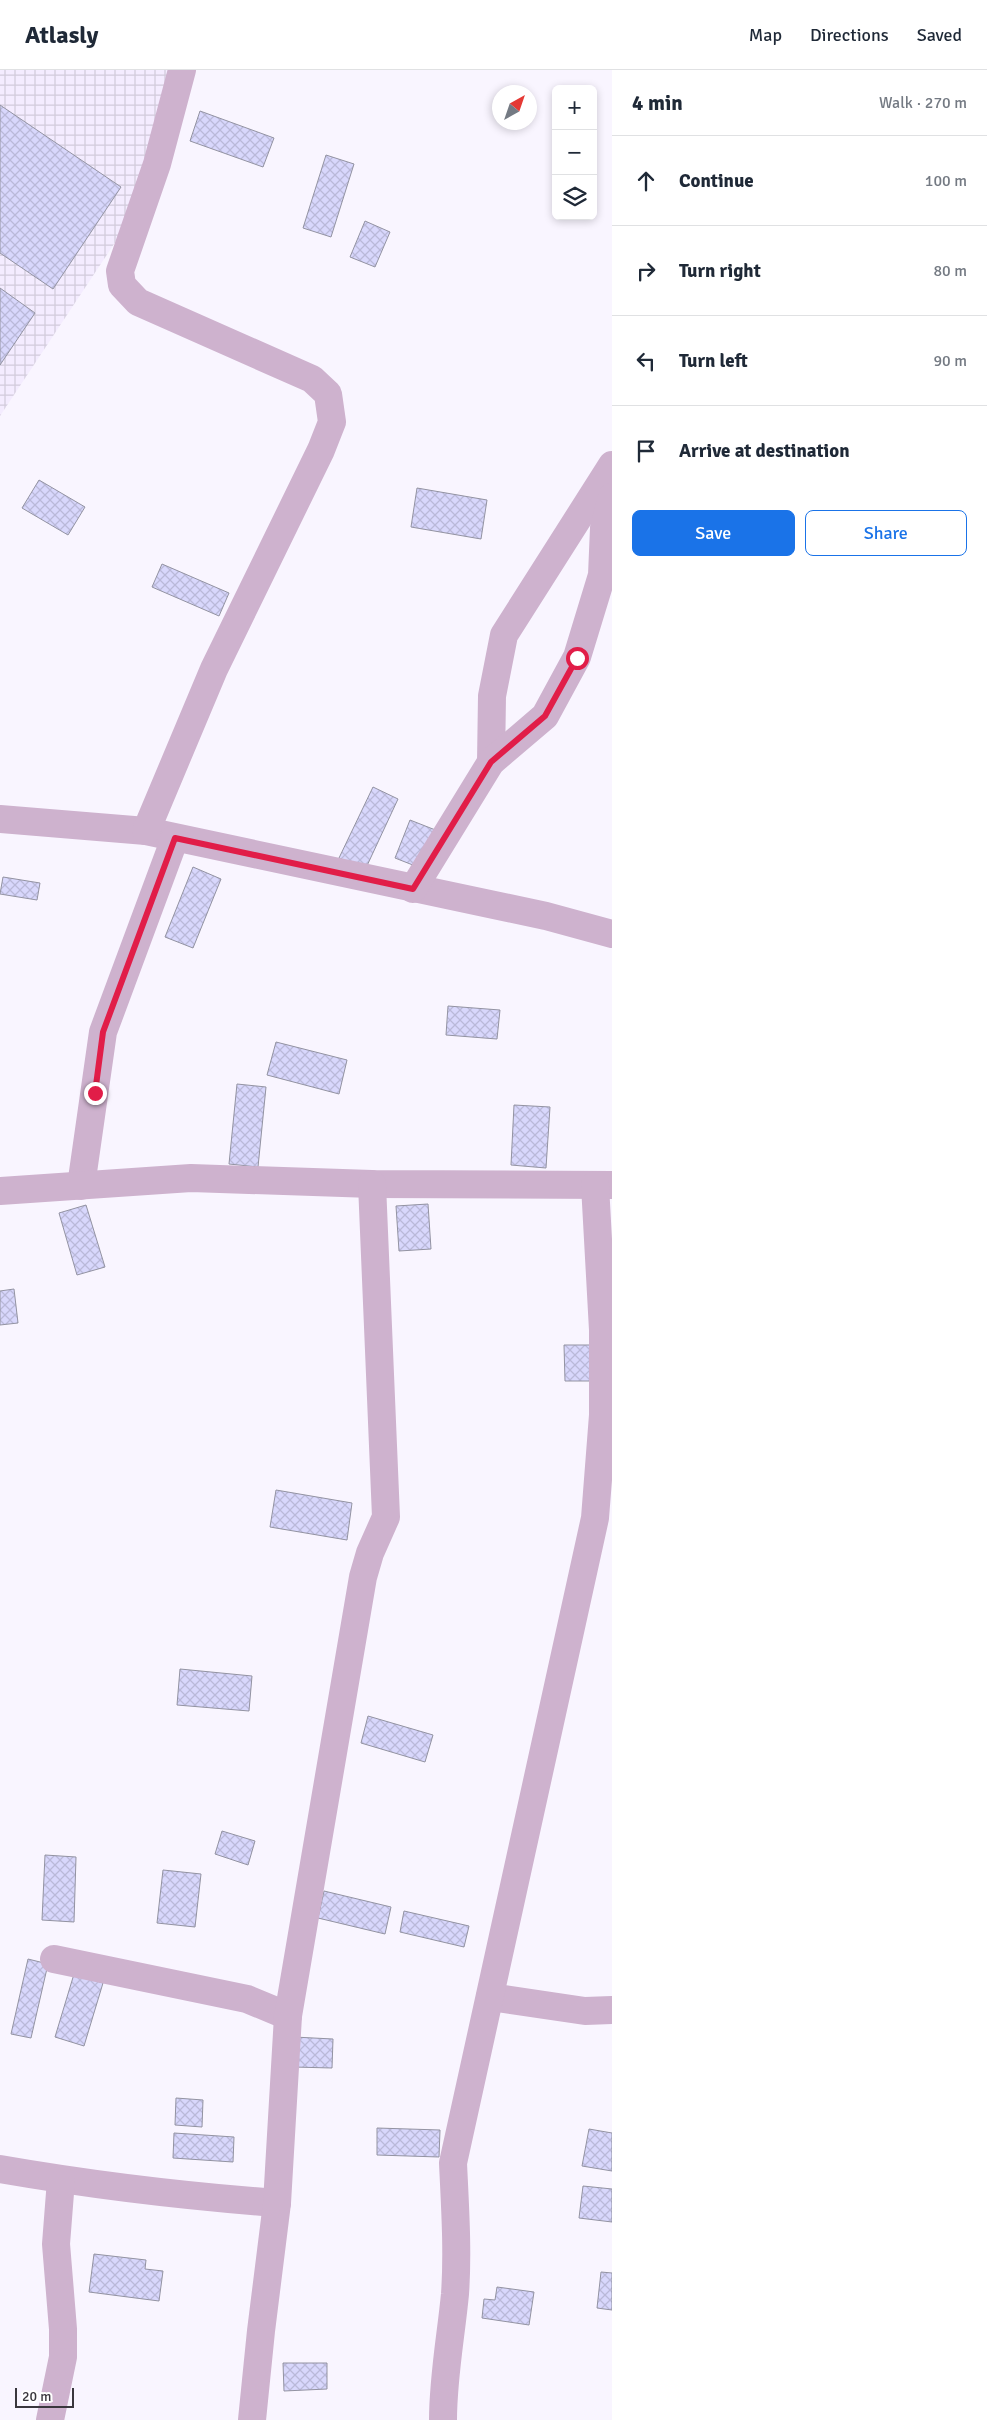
<!DOCTYPE html>
<meta charset="utf-8">
<style>
:root{--surface:#fff;--page:#f6f6f7;--text:#1f2937;--muted:#747a83;--line:#e0e1e3;--accent:#1a73e8}
body{margin:0;font-family:Signika,sans-serif;background:var(--page);color:var(--text)}
.controls{position:absolute;right:15px;top:15px;display:grid;overflow:hidden;border-radius:8px;box-shadow:0 2px 8px #0003}
.controls button{width:45px;height:45px;display:grid;place-items:center;padding:0;border:0;border-bottom:1px solid var(--line);background:var(--surface);color:var(--text);font:25px sans-serif}
.compass{position:absolute;left:492px;top:15px;width:45px;height:45px;border-radius:50%;background:var(--surface);box-shadow:0 2px 8px #0003;rotate:40deg}
.scale{position:absolute;left:15px;bottom:12px;width:59px;box-sizing:border-box;padding-left:5px;border:2px solid #3a373d;border-top:0;font-size:14px;line-height:18px;white-space:nowrap;color:#3a373d;-webkit-text-stroke:4px #fff;paint-order:stroke}
.stop{position:absolute;width:15px;height:15px;margin:-11px;border:4px solid #e11d48;border-radius:50%;background:#fff}
.stop.end{background:#e11d48;border-color:#fff;box-shadow:0 1px 5px #0008}
.list{margin:0;padding:0;list-style:none}
h2{display:flex;justify-content:space-between;align-items:center;height:65px;margin:0;padding:0 20px;font-size:21px}
h2 small{font-size:16px;font-weight:400;color:var(--muted)}
.list li{display:grid;grid-template-columns:32px 1fr auto;gap:15px;align-items:center;box-sizing:border-box;height:90px;padding:0 20px;border-top:1px solid var(--line)}
.list b{display:block;font-size:19px;white-space:nowrap}
.list em{font-size:16px;font-style:normal;color:var(--muted)}
.actions{display:flex;gap:10px;padding:15px 20px}
.actions a{flex:1;padding:11px 0;border:1px solid var(--accent);border-radius:8px;text-align:center;font-size:18px;color:var(--accent)}
.actions .main{background:var(--accent);color:#fff}
.icon{flex:none;width:28px;height:28px;fill:none;stroke:currentColor;stroke-width:2;stroke-linecap:round;stroke-linejoin:round}
.map{position:relative;flex:none;width:612px;height:2350px;overflow:hidden}
header{display:flex;align-items:center;gap:30px;box-sizing:border-box;height:70px;padding:0 25px;background:var(--surface);border-bottom:1px solid var(--line)}
header strong{font-size:24px}
nav{display:flex;gap:28px;margin-inline-start:auto;font-size:18px}
main{display:flex}
aside{flex:1;background:var(--surface)}
.map>svg:first-child{display:block}
.industrial{fill:url(#industrial-grid)}
.building{fill:url(#building-cross-hatch);stroke:#9393a2}
.lines{fill:none;stroke-linecap:round;stroke-linejoin:round}
.minor{stroke:#ceb2ce;stroke-width:28}
.route{stroke:#e11d48;stroke-width:6}
</style>
<header>
<strong>Atlasly</strong>
<nav><a>Map</a><a>Directions</a><a>Saved</a></nav>
</header>
<main>
<div class="map">
<svg width="612" height="2350" viewBox="0 0 612 2350">
<defs>
<pattern id="industrial-grid" width="8" height="8" patternUnits="userSpaceOnUse" patternTransform="scale(1.25)"><rect width="8" height="8" fill="#f4ecff"/><path d="M0 4h8M4 0v8" fill="none" stroke="#d2cbdb"/></pattern>
<pattern id="building-cross-hatch" width="8" height="8" patternUnits="userSpaceOnUse" patternTransform="scale(1.25)"><rect width="8" height="8" fill="#d8d7fc"/><path d="M0 0l8 8M0 8l8-8" fill="none" stroke="#bab9d9"/></pattern>
</defs>
<rect width="100%" height="100%" fill="#f9f5ff"/>
<!-- industrial -->
<polygon class="industrial" points="0,0 171,0 138,112 120,165 0,346"/>
<!-- building -->
<g class="building">
<polygon points="0,35 121,117 53,219 0,183"/>
<polygon points="200,41 274,68 263,97 190,71"/>
<polygon points="326,85 354,94 331,167 303,158"/>
<polygon points="365,151 390,162 375,197 350,187"/>
<polygon points="0,218 35,243 0,295"/>
<polygon points="39,410 85,437 68,465 22,438"/>
<polygon points="417,418 487,430 481,469 411,457"/>
<polygon points="162,494 229,523 219,546 152,517"/>
<polygon points="373,717 398,729 365,800 339,788"/>
<polygon points="410,750 438,761 423,799 395,788"/>
<polygon points="193,797 221,809 193,878 165,867"/>
<polygon points="3,807 40,813 37,830 0,824"/>
<polygon points="448,936 500,940 497,969 446,965"/>
<polygon points="276,972 347,990 339,1024 267,1005"/>
<polygon points="237,1014 266,1017 258,1097 229,1094"/>
<polygon points="514,1035 550,1037 546,1098 511,1095"/>
<polygon points="428,1134 431,1179 399,1181 396,1136"/>
<polygon points="86,1135 105,1197 77,1205 59,1143"/>
<polygon points="14,1219 18,1253 0,1255 0,1221"/>
<polygon points="564,1275 590,1275 591,1311 565,1311"/>
<polygon points="276,1420 352,1433 347,1470 270,1457"/>
<polygon points="180,1599 252,1606 249,1641 177,1635"/>
<polygon points="368,1646 433,1665 425,1692 361,1673"/>
<polygon points="222,1761 255,1771 248,1795 215,1784"/>
<polygon points="45,1785 76,1787 74,1852 42,1850"/>
<polygon points="163,1800 201,1804 195,1857 157,1853"/>
<polygon points="324,1821 391,1837 385,1864 318,1848"/>
<polygon points="404,1841 469,1856 464,1877 400,1862"/>
<polygon points="28,1889 48,1894 31,1968 11,1964"/>
<polygon points="74,1904 103,1913 84,1976 55,1967"/>
<polygon points="294,1967 333,1969 332,1998 293,1997"/>
<polygon points="176,2028 203,2030 202,2057 175,2055"/>
<polygon points="377,2058 440,2060 439,2087 377,2085"/>
<polygon points="589,2059 612,2063 612,2101 582,2096"/>
<polygon points="174,2063 234,2067 233,2092 173,2088"/>
<polygon points="583,2116 612,2119 612,2152 579,2148"/>
<polygon points="94,2184 146,2190 145,2199 163,2201 159,2231 89,2222"/>
<polygon points="601,2202 612,2203 612,2240 597,2238"/>
<polygon points="497,2217 534,2222 529,2255 482,2248 484,2229 495,2230"/>
<polygon points="283,2293 327,2293 327,2319 284,2321"/>
</g>
<g class="lines">
<!-- minor -->
<g class="minor">
<polyline points="491,692 492,626 504,565 612,395"/>
<polyline points="0,749 146,761 546,846 612,864"/>
<polyline points="146,761 214,599 321,380 332,352 328,324 312,309 138,232 122,215 120,201 157,94 182,0"/>
<polyline points="413,819 491,692 545,646 577,587 602,505 604,458 612,427"/>
<polyline points="81,1116 103,962 175,768"/>
<polyline points="0,1121 191,1108 372,1114 612,1115"/>
<polyline points="54,1889 247,1929 288,1946"/>
<polyline points="490,1927 585,1941 612,1940"/>
<path d="M 0,2099 C 92,2115 185,2126 277,2133"/>
<polyline points="50,2350 63,2287 63,2259 56,2174 61,2110"/>
<polyline points="252,2350 261,2261 277,2133 288,1946 363,1507 370,1483 386,1447 372,1114"/>
<path d="M 443,2350 C 443,2307 451,2266 455,2224 C 458,2181 455,2136 453,2093 L 595,1448 L 603,1345 L 603,1260 L 595,1115"/>
</g>
</g>
<g class="lines">
<!-- route -->
<polyline class="route" points="95,1023 103,962 175,768 413,819 491,692 545,646 577,588"/>
</g>
</svg>
<div class="controls">
<button>+</button>
<button>−</button>
<button><svg class="icon" aria-label="layers" viewBox="0 0 24 24"><path d="M12 4l9 5-9 5-9-5zM3 14l9 5 9-5"/></svg></button>
</div>
<svg class="compass" viewBox="-18 -18 36 36"><path d="M0-13l5 13h-10z" fill="#e53935"/><path d="M0 13l5-13h-10z" fill="#747a83"/></svg>
<div class="scale">20 m</div>
<div class="stop" style="left:577px;top:588px"></div>
<div class="stop end" style="left:95px;top:1023px"></div>
</div>
<aside>
<h2>4 min<small>Walk · 270 m</small></h2>
<ul class="list">
<li><svg class="icon" aria-label="ahead" viewBox="0 0 24 24"><path d="M12 20V5M6 11l6-6 6 6"/></svg><div><b>Continue</b></div><em>100 m</em></li>
<li><svg class="icon" aria-label="right" viewBox="0 0 24 24"><path d="M7 20v-9h11M14 6l5 5-5 5"/></svg><div><b>Turn right</b></div><em>80 m</em></li>
<li><svg class="icon" aria-label="left" viewBox="0 0 24 24"><path d="M17 20v-9H6M10 6l-5 5 5 5"/></svg><div><b>Turn left</b></div><em>90 m</em></li>
<li><svg class="icon" aria-label="arrive" viewBox="0 0 24 24"><path d="M6 21V4h12l-3 4 3 4H6"/></svg><div><b>Arrive at destination</b></div></li>
</ul>
<div class="actions"><a class="main">Save</a><a>Share</a></div>
</aside>
</main>
